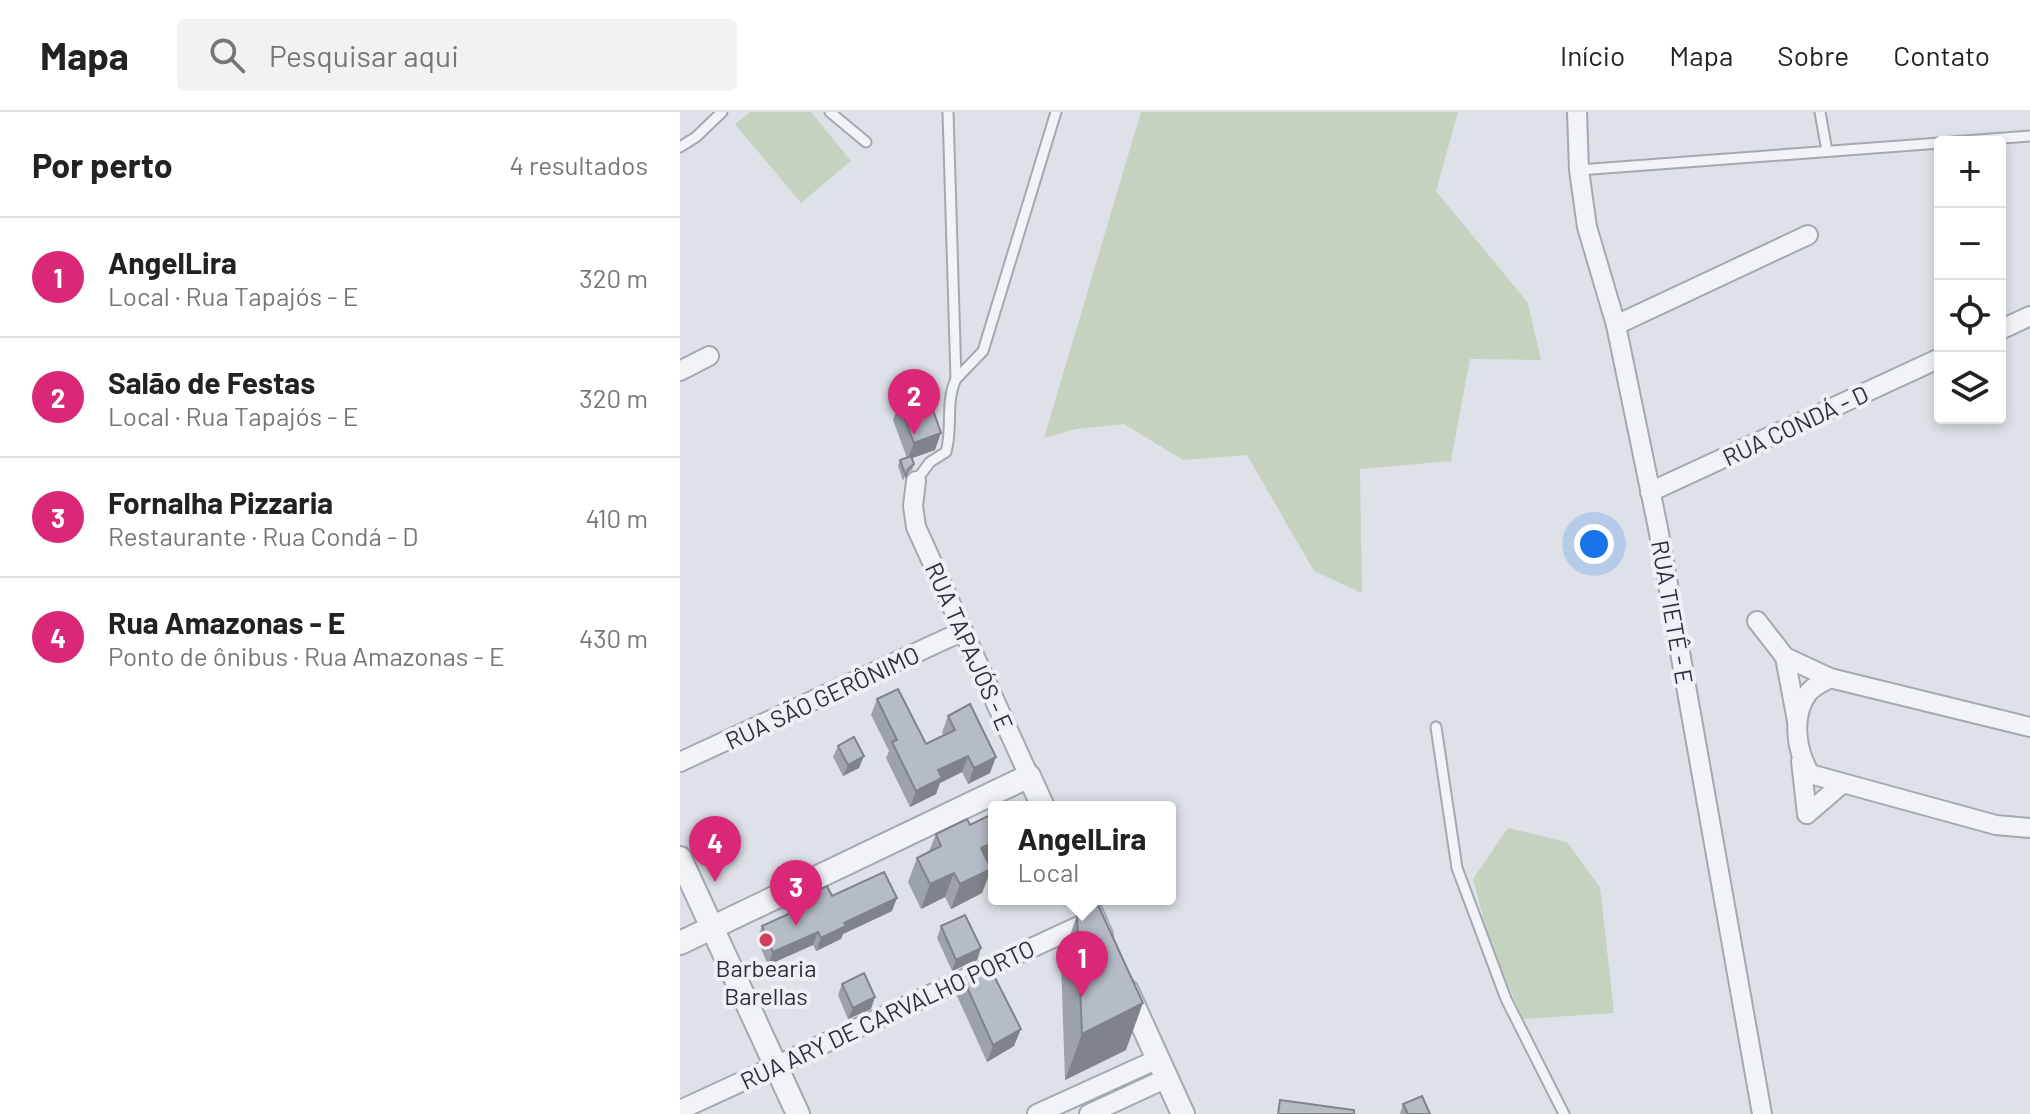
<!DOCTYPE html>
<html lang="pt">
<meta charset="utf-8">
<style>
:root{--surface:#fff;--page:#f2f2f2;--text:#222;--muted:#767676;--line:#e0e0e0;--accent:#db2777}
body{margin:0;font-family:Barlow,sans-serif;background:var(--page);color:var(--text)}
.controls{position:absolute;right:24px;top:24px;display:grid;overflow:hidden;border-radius:8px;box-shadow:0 4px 12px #0003}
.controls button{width:72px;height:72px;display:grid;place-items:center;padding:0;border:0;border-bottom:2px solid var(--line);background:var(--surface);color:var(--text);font:40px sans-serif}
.you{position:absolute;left:914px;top:432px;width:28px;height:28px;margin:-20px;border:6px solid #fff;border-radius:50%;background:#1a73e8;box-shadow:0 0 0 12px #1a73e833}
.badge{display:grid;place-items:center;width:52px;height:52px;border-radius:50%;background:var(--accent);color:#fff;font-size:26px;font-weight:700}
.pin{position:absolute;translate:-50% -66px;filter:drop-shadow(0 2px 4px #0008)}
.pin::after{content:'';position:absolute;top:42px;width:28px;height:24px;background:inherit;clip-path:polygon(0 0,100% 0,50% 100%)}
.popup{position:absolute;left:308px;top:689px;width:188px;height:104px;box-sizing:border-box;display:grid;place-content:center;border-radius:8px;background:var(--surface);filter:drop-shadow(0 2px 6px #0005);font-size:26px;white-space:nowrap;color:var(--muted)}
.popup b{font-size:30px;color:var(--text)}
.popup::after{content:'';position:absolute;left:50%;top:100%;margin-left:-16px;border:16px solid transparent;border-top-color:var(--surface)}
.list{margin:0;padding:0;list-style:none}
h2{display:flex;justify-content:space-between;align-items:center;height:104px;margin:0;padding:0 32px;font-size:34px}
h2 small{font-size:26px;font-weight:400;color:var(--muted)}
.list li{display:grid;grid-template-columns:52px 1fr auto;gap:24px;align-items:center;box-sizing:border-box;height:120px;padding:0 32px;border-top:2px solid var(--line)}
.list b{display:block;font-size:30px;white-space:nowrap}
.list p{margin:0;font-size:26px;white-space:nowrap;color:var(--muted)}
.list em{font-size:26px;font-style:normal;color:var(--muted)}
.icon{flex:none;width:44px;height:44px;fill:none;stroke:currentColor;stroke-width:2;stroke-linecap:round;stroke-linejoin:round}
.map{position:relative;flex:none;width:1350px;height:1002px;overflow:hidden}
header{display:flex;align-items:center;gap:48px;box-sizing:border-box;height:112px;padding:0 40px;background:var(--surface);border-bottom:2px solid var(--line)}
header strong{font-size:38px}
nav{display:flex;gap:44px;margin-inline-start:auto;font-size:28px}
.search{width:560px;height:72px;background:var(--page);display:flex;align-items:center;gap:20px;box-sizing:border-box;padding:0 28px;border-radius:8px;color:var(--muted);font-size:30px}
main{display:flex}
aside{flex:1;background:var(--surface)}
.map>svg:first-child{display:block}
.green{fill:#c5d2bf}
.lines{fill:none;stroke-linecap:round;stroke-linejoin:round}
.service-casing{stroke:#a3a9b2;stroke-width:13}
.minor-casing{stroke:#a3a9b2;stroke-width:22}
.tertiary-casing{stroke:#a3a9b2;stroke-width:26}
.service{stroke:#f1f3f6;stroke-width:9}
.minor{stroke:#f1f3f6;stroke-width:18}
.tertiary{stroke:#f1f3f6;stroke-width:22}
.wall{fill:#9ca2a9}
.shaded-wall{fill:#7f848a}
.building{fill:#b5bcc5;stroke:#7f848a;stroke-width:2}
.poi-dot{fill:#d0405d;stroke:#edf1f5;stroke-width:3}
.labels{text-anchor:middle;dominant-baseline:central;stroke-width:8;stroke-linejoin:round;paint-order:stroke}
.street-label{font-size:24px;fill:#27313f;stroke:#edf1f5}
.poi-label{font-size:24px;fill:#27313f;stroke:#edf1f5}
</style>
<header>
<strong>Mapa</strong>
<div class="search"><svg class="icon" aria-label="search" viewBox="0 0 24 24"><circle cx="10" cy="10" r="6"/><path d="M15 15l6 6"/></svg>Pesquisar aqui</div>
<nav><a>Início</a><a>Mapa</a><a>Sobre</a><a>Contato</a></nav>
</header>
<main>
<aside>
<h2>Por perto<small>4 resultados</small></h2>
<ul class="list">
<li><span class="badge">1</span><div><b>AngelLira</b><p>Local · Rua Tapajós - E</p></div><em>320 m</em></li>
<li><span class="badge">2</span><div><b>Salão de Festas</b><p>Local · Rua Tapajós - E</p></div><em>320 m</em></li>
<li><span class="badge">3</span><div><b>Fornalha Pizzaria</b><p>Restaurante · Rua Condá - D</p></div><em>410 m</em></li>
<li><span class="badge">4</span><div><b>Rua Amazonas - E</b><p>Ponto de ônibus · Rua Amazonas - E</p></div><em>430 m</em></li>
</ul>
</aside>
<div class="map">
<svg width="1350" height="1002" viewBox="0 0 1350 1002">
<rect width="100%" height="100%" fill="#dee2e8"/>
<!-- green -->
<g class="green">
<polygon points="70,0 131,0 171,49 121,91 55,12"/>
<polygon points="461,0 778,0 756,79 848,191 861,248 790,247 771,349 680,357 682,481 634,459 567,343 503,348 444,312 396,317 364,326"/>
<polygon points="828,716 887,730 920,775 934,901 843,907 811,835 793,767"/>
</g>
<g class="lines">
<defs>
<g id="service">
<polyline points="150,0 186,30"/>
<polyline points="1140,0 1147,39"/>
<polyline points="1272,30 1350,24"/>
<polyline points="0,35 16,25 42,0"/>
<polyline points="899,58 1260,31"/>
<polyline points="276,267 303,239 376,0"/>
<path d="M 236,369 L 250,350 L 266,340 C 273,316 265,290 276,267 L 268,0"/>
<polyline points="756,615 777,756 826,887 884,1002"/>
</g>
<g id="minor">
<polyline points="897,0 899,58 907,115 936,213 978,416 1082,1002"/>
<polyline points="936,213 1128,123"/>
<polyline points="1320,218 1350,204"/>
<polyline points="0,259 29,244"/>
<polyline points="236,369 233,394 236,415 349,664"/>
<polyline points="970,380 1260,246"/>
<polyline points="1077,509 1105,545 1150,566 1350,615"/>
<polyline points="1105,545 1117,609"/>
<path d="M 1150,566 C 1143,570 1132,575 1128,581 C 1111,604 1116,638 1130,662 L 1316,713 L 1350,716"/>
<polyline points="1121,649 1127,702"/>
<polyline points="0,650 283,519"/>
<polyline points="1127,702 1162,672"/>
<polyline points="0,998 412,808"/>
<polyline points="357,1002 478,947"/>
<polyline points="409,1002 487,966"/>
</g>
<g id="tertiary">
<polyline points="0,746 118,1002"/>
<polyline points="405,787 421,823"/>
<polyline points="0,831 349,664 363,695"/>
<polyline points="447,879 503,1002"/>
</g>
</defs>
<!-- service casing -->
<use href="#service" class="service-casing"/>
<!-- minor casing -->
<use href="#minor" class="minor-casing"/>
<!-- tertiary casing -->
<use href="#tertiary" class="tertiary-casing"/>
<!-- service -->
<use href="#service" class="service"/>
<!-- minor -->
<use href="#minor" class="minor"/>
<!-- tertiary -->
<use href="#tertiary" class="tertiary"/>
</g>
<!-- wall -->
<g class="wall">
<polygon points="219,291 255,338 232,346 234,352 232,358 226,362 223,369 218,354 220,348 227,346 213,308"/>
<polygon points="197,587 246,632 263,624 262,620 268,604 310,661 288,672 282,660 260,671 256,682 230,695 206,646 209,639 191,603"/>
<polygon points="158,634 179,656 163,664 153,645"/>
<polygon points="314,701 314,750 309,753 311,757 302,781 271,797 265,785 241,797 228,770 237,746 249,739 256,722 290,713"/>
<polygon points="152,784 212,799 163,822 161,827 136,839 133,833 88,853 77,827 82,814 117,798 122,786"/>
<polygon points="397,803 446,938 385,968 381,849"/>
<polygon points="261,814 301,836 297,848 272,859 257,826"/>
<polygon points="283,866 334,934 307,950 277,884"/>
<polygon points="162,872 191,897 168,907 158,883"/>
<polygon points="723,992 750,1002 720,1002"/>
</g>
<!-- shaded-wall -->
<g class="shaded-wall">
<polygon points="261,321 255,338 227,348 234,331"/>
<polygon points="184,644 179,656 163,664 168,653"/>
<polygon points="288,644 282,660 260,671 256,682 230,695 236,679 258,658"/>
<polygon points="316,645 310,661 288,672 294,656"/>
<polygon points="314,730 314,750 292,761 301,736"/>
<polygon points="311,757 302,781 271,797 280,772"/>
<polygon points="274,761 265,785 241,797 250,772"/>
<polygon points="217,786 212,799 163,822 161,827 136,839 141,826 164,811"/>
<polygon points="138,820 133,833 88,853 93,840"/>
<polygon points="301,836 297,848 272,859 276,848"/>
<polygon points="195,885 191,897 168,907 173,896"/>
<polygon points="463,891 446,938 385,968 402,922"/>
<polygon points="341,917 334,934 307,950 313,933"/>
</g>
<!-- building -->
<g class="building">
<polygon points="247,281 261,321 234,331 219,291"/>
<polygon points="231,344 234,352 228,357 226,364 220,348"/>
<polygon points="218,577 246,632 275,618 268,604 290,592 316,645 294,656 288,644 258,658 262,666 236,679 212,630 217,628 197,587"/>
<polygon points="174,625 184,644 168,653 158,634"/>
<polygon points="314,701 314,730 301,736 311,757 280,772 274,761 250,772 237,746 261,734 256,722 287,707 290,713"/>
<polygon points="204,760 217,786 164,811 166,814 141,826 138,820 93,840 82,814 126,794 122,786 147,774 152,784"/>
<polygon points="418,793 463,891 402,922 397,803"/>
<polygon points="285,803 301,836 276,848 261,814"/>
<polygon points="309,854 341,917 313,933 283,866"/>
<polygon points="184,861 195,885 173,896 162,872"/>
<polygon points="742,984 750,1002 728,1002 723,992"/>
<polygon points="600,988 674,998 674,1002 598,1002"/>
</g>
<!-- markers -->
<circle class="poi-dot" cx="86" cy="828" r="8"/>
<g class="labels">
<!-- street labels -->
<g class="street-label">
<text transform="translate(1115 313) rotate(-25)">RUA CONDÁ - D</text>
<text transform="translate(993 500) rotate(80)">RUA TIETÊ - E</text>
<text transform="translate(290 534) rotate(66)">RUA TAPAJÓS - E</text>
<text transform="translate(142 585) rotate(-25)">RUA SÃO GERÔNIMO</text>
<text transform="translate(207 902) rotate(-25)">RUA ARY DE CARVALHO PORTO</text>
</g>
<!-- poi labels -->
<g class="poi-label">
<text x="86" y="855">Barbearia<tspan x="86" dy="28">Barellas</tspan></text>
</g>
</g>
</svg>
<div class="controls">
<button>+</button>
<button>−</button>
<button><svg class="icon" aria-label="locate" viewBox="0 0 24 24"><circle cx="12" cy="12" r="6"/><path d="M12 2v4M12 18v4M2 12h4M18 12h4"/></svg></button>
<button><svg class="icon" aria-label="layers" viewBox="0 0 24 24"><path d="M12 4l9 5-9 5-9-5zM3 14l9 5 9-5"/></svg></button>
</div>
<div class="you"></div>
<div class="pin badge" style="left:402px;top:885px">1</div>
<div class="popup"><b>AngelLira</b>Local</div>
<div class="pin badge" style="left:234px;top:323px">2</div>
<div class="pin badge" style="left:116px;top:814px">3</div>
<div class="pin badge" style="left:35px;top:770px">4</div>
</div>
</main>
